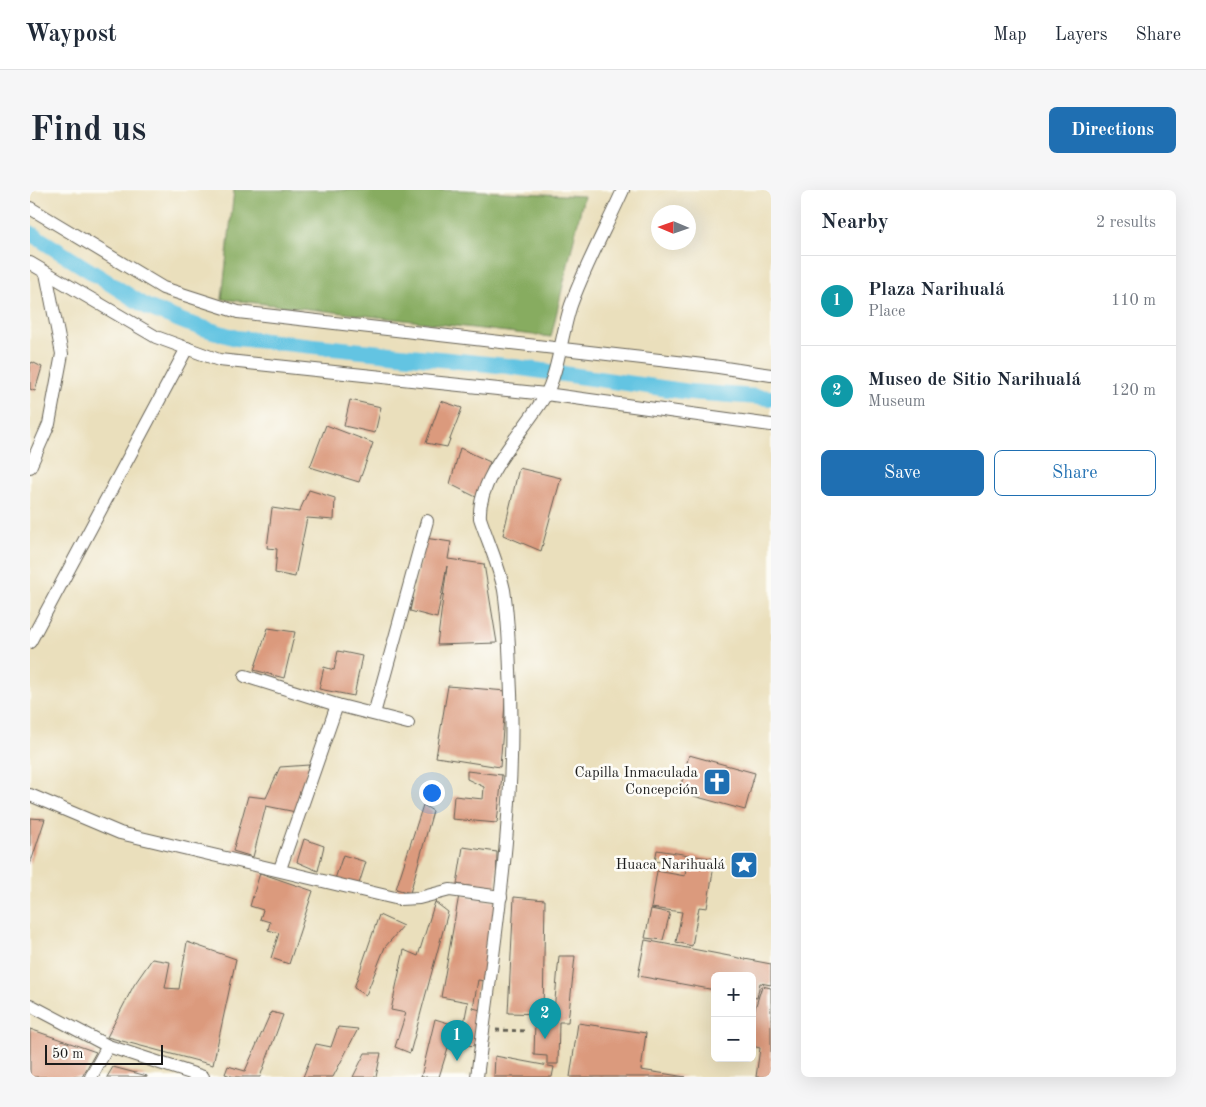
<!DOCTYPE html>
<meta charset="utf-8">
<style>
:root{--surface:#fff;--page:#f6f6f7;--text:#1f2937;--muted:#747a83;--line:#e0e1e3;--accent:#1f6fb2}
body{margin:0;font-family:"Old Standard TT",serif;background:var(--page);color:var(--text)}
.controls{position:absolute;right:15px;bottom:15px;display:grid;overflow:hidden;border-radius:8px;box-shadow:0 5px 20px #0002}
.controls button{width:45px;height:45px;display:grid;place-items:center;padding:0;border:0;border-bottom:1px solid var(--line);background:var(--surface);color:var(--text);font:25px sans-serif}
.compass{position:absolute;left:621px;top:15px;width:45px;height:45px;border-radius:50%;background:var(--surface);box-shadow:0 5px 20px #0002;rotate:272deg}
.scale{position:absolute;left:15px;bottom:12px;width:118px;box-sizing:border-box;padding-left:5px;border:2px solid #1c1c1c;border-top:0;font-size:14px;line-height:18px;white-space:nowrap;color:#1c1c1c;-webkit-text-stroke:4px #fdfcf7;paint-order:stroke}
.you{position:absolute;left:401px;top:602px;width:18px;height:18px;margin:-12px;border:4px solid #fff;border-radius:50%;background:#1a73e8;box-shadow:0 0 0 8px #1a73e833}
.badge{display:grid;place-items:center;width:32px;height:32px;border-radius:50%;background:var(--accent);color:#fff;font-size:16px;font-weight:700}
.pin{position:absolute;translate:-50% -41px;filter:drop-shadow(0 1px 2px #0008)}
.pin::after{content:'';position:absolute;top:26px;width:18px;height:15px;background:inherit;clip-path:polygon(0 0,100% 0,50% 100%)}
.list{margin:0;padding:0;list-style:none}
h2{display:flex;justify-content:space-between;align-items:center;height:65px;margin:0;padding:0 20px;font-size:21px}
h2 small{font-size:16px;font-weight:400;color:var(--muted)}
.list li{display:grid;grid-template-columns:32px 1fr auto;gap:15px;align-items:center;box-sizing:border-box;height:90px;padding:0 20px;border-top:1px solid var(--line)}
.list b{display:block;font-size:19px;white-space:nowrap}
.list p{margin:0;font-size:16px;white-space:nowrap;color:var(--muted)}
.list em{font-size:16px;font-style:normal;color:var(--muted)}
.actions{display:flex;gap:10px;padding:15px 20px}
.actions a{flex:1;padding:11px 0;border:1px solid var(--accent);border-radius:8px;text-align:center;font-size:18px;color:var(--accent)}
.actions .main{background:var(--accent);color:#fff}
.map{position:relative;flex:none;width:741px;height:887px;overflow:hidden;border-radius:8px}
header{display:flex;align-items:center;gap:30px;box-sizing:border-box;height:70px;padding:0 25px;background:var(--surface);border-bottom:1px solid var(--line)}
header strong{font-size:24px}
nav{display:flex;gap:28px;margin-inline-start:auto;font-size:18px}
.intro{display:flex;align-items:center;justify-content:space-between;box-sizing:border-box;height:120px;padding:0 30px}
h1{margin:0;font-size:35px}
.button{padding:12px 22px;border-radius:8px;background:var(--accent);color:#fff;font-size:18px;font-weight:700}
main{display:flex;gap:30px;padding:0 30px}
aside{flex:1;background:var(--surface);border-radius:8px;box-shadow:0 5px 20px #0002}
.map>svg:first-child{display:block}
.forest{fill:#87ac61;stroke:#52643e}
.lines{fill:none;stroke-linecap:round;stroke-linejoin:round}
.canal{stroke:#64c4e2;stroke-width:16}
.building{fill:#db9a7d}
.street-casing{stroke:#646054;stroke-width:14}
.path{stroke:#646054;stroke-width:3;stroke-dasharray:4 4;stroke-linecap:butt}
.street{stroke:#fff;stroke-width:12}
.labels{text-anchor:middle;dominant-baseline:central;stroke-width:5;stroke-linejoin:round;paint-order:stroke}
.poi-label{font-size:15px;fill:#1c1c1c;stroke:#fdfcf7;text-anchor:end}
</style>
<header>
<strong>Waypost</strong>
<nav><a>Map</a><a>Layers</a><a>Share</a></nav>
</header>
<div class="intro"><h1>Find us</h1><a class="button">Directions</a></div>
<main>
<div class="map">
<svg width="741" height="887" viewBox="0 0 741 887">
<rect width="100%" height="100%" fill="#fdfcf7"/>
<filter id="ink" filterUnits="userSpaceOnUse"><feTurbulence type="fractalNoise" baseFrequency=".02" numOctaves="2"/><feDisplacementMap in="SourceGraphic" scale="10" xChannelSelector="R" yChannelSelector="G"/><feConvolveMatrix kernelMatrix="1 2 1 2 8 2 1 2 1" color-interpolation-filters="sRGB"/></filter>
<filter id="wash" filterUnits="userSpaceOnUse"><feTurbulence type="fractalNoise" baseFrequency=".0096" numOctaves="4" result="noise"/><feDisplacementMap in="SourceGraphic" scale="20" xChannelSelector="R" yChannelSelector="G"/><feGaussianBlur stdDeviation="1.12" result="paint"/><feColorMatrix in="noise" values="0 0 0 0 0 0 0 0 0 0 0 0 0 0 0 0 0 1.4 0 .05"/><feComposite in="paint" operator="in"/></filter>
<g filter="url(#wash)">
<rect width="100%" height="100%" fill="#eadfbc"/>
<!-- forest -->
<polygon class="forest" points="204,0 432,0 554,6 521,147 192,109"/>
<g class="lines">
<!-- canal -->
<polyline class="canal" points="0,43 117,117 157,133 206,148 477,176 660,202 741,208"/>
</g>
<g id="blocks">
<!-- building -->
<g class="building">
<polygon points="2,172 12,177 5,201 0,199 0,175"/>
<polygon points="320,210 351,217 345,243 314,236"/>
<polygon points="411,211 432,218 417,257 396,253"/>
<polygon points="296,235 343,253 329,292 280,277"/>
<polygon points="430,258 460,272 446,307 420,294"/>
<polygon points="489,278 531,288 511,361 473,345"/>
<polygon points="279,300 305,308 304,330 277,328 265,387 245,383 247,359 237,358 242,318 269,322"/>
<polygon points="395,348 421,352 418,369 454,374 467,453 407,455 417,376 407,428 380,421"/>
<polygon points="238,438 265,442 254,488 224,480"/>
<polygon points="308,461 332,466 324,506 289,499 294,477 304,480"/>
<polygon points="418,496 476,501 470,577 406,567"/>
<polygon points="659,565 725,583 715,620 649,602"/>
<polygon points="279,575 266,622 236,616 223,667 203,661 218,606 236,608 250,577"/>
<polygon points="437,581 472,585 467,633 422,629 424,606 453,609 454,597 437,589"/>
<polygon points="393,615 403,621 380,703 366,699"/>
<polygon points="0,628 15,629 0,675"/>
<polygon points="274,649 294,656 288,681 267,672"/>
<polygon points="433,657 467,662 466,701 427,694"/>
<polygon points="627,660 685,669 677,718 669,717 662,756 646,752 652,722 621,718 627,681 655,686 656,677 625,671"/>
<polygon points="313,665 336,672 328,697 305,689"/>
<polygon points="230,683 283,701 259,774 241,768 249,743 238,740 240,732 230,729 233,720 220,716"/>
<polygon points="429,705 469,712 455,791 448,790 443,818 451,820 445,856 430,854 438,812 411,807"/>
<polygon points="484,707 515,710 513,824 478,823"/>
<polygon points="405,712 418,722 380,863 365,857 376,823 361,820 374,760 388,766"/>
<polygon points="621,719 640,723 633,750 615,748"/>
<polygon points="349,725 373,736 355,757 336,805 324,798"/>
<polygon points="615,750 741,774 741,795 730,793 727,808 722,807 722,786 685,786 685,800 608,786"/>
<polygon points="157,752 206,769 183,875 77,847 104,795 122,769 140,772 135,798 149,799"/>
<polygon points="529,766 545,766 538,832 529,832 528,874 517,874 517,866 504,865 505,831 523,832"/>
<polygon points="732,796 741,798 741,887 726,887 730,858 722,856 722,828"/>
<polygon points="241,822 253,825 230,887 204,887 195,884 198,876 215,881"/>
<polygon points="405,829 425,835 409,887 391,887"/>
<polygon points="548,833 616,843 611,880 656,887 540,887"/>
<polygon points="308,837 328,839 303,887 273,887 286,854 301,857"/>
<polygon points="0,839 66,862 52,887 0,887"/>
<polygon points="335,863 351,863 346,887 323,887"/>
<polygon points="465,866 524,877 522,887 464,887"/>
<polygon points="83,877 117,886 117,887 77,887"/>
</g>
</g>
</g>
<g filter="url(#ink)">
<use href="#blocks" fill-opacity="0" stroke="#646054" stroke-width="1"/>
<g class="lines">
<defs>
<g id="street">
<polyline points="0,18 133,98 208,122 682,176 741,185"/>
<polyline points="0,73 126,147 189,170 516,204 741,235"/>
<polyline points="0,277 19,234 32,164 16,83"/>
<polyline points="0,452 157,158"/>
<polyline points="215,486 307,515 378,533"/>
<polyline points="344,524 397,331"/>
<polyline points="0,605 90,643 369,709 389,708 420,700 471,707"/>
<polyline points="250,679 307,515"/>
<polyline points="0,815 78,856 173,887"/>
<polyline points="61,887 78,856"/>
<path d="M 447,887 C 464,752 488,616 480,480 C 479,453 478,426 474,400 C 469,376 458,352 450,328 C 447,287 495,240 515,206 C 528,184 532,141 541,115 C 555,76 576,38 593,0"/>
</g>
</defs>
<!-- street casing -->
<use href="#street" class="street-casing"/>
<!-- path -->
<polyline class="path" points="466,840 498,841"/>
<!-- street -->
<use href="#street" class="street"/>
</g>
</g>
<!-- icons -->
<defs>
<symbol id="church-square" viewBox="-11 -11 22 22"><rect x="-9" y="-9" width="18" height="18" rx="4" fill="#1f6fb2" stroke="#fdfcf7"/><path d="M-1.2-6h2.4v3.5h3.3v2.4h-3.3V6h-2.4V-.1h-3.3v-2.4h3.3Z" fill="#fff"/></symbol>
<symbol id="sight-square" viewBox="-11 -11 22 22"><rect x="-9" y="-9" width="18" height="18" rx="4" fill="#1f6fb2" stroke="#fdfcf7"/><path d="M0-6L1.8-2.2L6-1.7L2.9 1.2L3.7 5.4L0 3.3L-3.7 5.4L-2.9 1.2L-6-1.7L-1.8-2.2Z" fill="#fff"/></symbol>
</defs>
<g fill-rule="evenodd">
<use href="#church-square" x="671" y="576" width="32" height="32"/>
<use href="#sight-square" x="698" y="659" width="32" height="32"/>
</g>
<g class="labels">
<!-- poi labels -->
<g class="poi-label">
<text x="668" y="583">Capilla Inmaculada<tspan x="668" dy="17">Concepción</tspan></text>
<text x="695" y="675">Huaca Narihualá</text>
</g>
</g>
</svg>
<div class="controls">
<button>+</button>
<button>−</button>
</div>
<svg class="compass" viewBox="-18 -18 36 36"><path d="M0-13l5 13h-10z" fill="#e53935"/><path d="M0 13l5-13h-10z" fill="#747a83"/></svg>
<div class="scale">50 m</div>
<div class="you"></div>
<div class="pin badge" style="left:427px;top:871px;background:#0f9aa8">1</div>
<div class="pin badge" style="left:515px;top:849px;background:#0f9aa8">2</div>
</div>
<aside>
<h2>Nearby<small>2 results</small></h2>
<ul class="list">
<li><span class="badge" style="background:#0f9aa8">1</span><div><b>Plaza Narihualá</b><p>Place</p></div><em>110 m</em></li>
<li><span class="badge" style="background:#0f9aa8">2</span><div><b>Museo de Sitio Narihualá</b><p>Museum</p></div><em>120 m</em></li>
</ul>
<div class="actions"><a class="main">Save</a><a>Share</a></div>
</aside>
</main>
